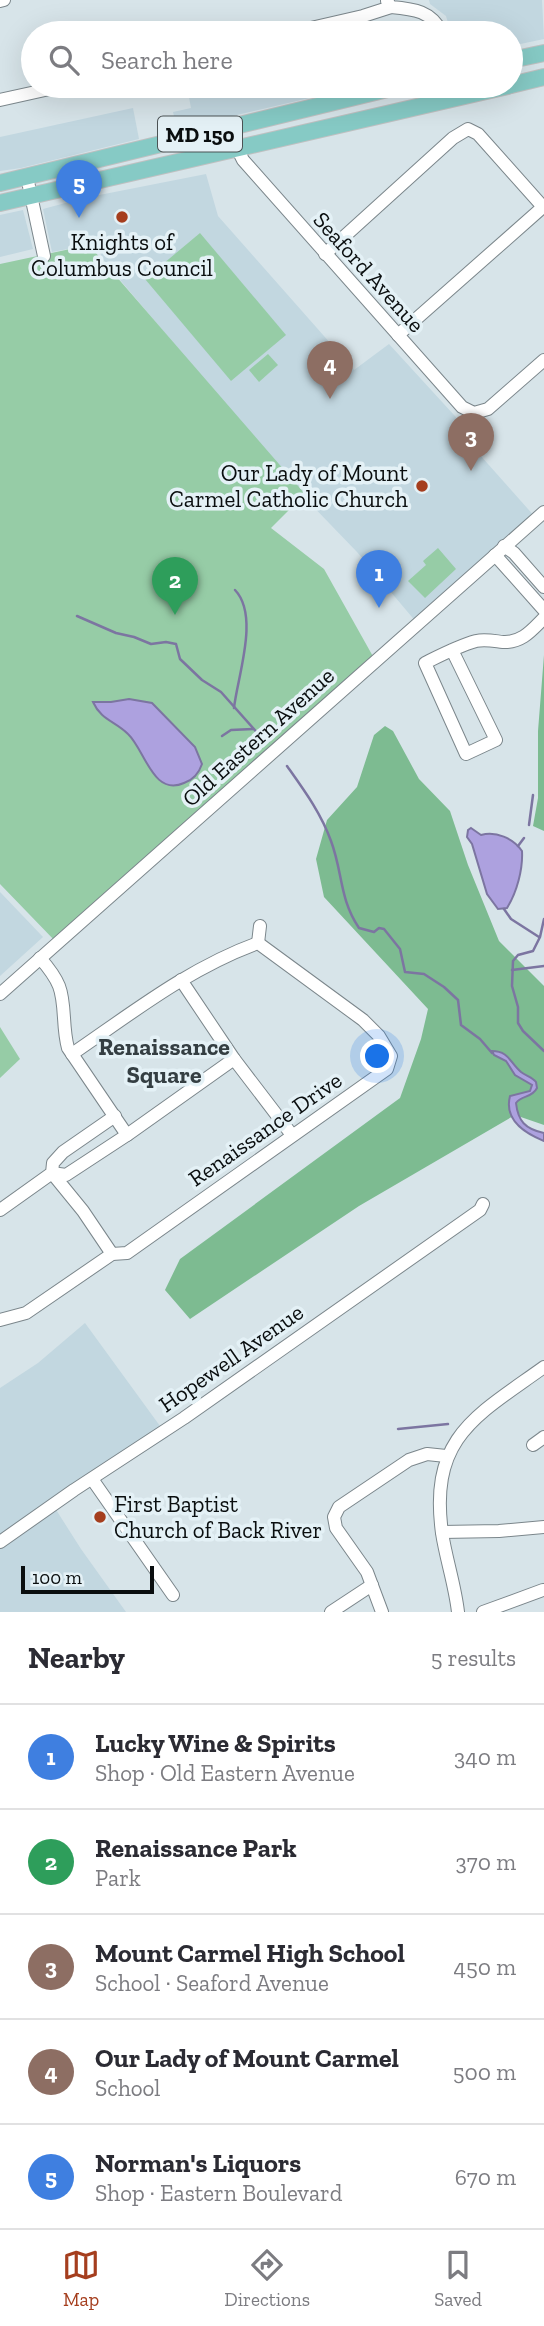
<!DOCTYPE html>
<meta charset="utf-8">
<style>
:root{--surface:#fff;--page:#f7f7f7;--text:#2b2b33;--muted:#7c7c81;--line:#e1e1e2;--accent:#a53e1e}
body{margin:0;font-family:"Zilla Slab",serif;background:var(--page);color:var(--text)}
.scale{position:absolute;left:21px;bottom:18px;width:133px;box-sizing:border-box;padding-left:7px;border:4px solid #0a0e0f;border-top:0;font-size:19px;line-height:24px;white-space:nowrap;color:#0a0e0f;-webkit-text-stroke:5px #e4f1f6;paint-order:stroke}
.you{position:absolute;left:378px;top:1057px;width:24px;height:24px;margin:-18px;border:5px solid #fff;border-radius:50%;background:#1a73e8;box-shadow:0 0 0 10px #1a73e833}
.badge{display:grid;place-items:center;width:46px;height:46px;border-radius:50%;background:var(--accent);color:#fff;font-size:23px;font-weight:700}
.pin{position:absolute;translate:-50% -58px;filter:drop-shadow(0 2px 4px #0008)}
.pin::after{content:'';position:absolute;top:37px;width:24px;height:21px;background:inherit;clip-path:polygon(0 0,100% 0,50% 100%)}
.list{margin:0;padding:0;list-style:none}
h2{display:flex;justify-content:space-between;align-items:center;height:91px;margin:0;padding:0 28px;font-size:30px}
h2 small{font-size:23px;font-weight:400;color:var(--muted)}
.list li{display:grid;grid-template-columns:46px 1fr auto;gap:21px;align-items:center;box-sizing:border-box;height:105px;padding:0 28px;border-top:2px solid var(--line)}
.list b{display:block;font-size:26px;white-space:nowrap}
.list p{margin:0;font-size:23px;white-space:nowrap;color:var(--muted)}
.list em{font-size:23px;font-style:normal;color:var(--muted)}
.icon{flex:none;width:38px;height:38px;fill:none;stroke:currentColor;stroke-width:2;stroke-linecap:round;stroke-linejoin:round}
.map{position:relative;flex:none;width:544px;height:1612px;overflow:hidden}
.search{position:absolute;background:var(--surface);box-shadow:0 7px 28px #0002;left:21px;right:21px;top:21px;height:77px;display:flex;align-items:center;gap:18px;box-sizing:border-box;padding:0 24px;border-radius:38px;color:var(--muted);font-size:26px}
.sheet{height:616px;background:var(--surface)}
nav{display:flex;justify-content:space-around;align-items:center;box-sizing:border-box;height:98px;border-top:2px solid var(--line);background:var(--surface);font-size:19px;color:var(--muted)}
nav a{display:grid;justify-items:center;gap:4px}
nav .on{color:var(--accent)}
.map>svg:first-child{display:block}
.built{fill:#c2d7e0}
.green{fill:#96cca6}
.forest{fill:#7dbb91}
.water{fill:#ada1df;stroke:#7c75a1;stroke-width:2}
.lines{fill:none;stroke-linecap:round;stroke-linejoin:round}
.stream{stroke:#7c75a1;stroke-width:2.5}
.minor-casing{stroke:#7b868b;stroke-width:14}
.major-casing{stroke:#bfc0c1;stroke-width:18}
.minor{stroke:#fff;stroke-width:12}
.major{stroke:#86cac5;stroke-width:16}
.poi-dot{fill:#a53e1e;stroke:#e4f1f6;stroke-width:2.5}
.labels{text-anchor:middle;dominant-baseline:central;stroke-width:7;stroke-linejoin:round;paint-order:stroke}
.shield{fill:#e4f1f6;stroke:#4b5254;stroke-width:2}
.shield-label{font-size:21px;font-weight:bold;fill:#0a0e0f}
.poi-label{font-size:23px;fill:#0a0e0f;stroke:#e4f1f6}
.street-label{font-size:23px;fill:#0a0e0f;stroke:#e4f1f6}
.neighbourhood-label{font-size:24px;font-weight:bold;fill:#343e42;stroke:#e4f1f6}
</style>
<div class="map">
<svg width="544" height="1612" viewBox="0 0 544 1612">
<rect width="100%" height="100%" fill="#d7e4e9"/>
<!-- built -->
<g class="built">
<polygon points="429,0 542,0 544,39 511,46 511,33 451,33 446,16 430,4"/>
<polygon points="218,86 361,86 177,129 173,112 191,108 188,92"/>
<polygon points="133,108 139,139 21,168 0,171 0,137"/>
<polygon points="206,174 218,216 354,370 389,344 465,427 472,446 536,518 417,623 357,552 303,496 104,261 93,239 93,243 89,245 52,252 43,209 84,198"/>
<polygon points="23,210 33,249 0,257 0,215"/>
<polygon points="0,892 43,937 0,976"/>
<polygon points="85,1323 168,1437 103,1478 92,1479 53,1505 81,1549 126,1612 0,1612 0,1388 38,1363"/>
</g>
<!-- green -->
<g class="green">
<polygon points="200,233 286,335 231,381 145,279"/>
<polygon points="89,245 305,494 271,528 324,569 375,660 57,943 0,884 0,264"/>
<polygon points="268,354 278,365 259,382 249,370"/>
<polygon points="438,548 456,569 425,598 408,581 426,565 423,561"/>
<polygon points="0,1027 20,1059 0,1078"/>
</g>
<!-- forest -->
<g class="forest">
<polygon points="544,655 544,831 533,826 538,798 538,731"/>
<polygon points="385,726 393,731 419,779 450,811 468,865 499,941 544,986 544,1125 515,1115 359,1206 190,1319 165,1290 180,1259 400,1098 421,1039 428,1009 324,897 316,859 327,820 357,787 374,735"/>
</g>
<!-- water -->
<g class="water">
<path d="M 129,699 L 152,703 L 195,747 L 202,764 C 199,773 193,780 184,783 C 153,797 145,750 128,734 C 115,721 101,720 93,702 L 111,702 Z"/>
<path d="M 471,828 L 481,835 C 496,831 513,838 522,851 C 523,869 517,892 507,908 L 498,909 L 487,894 L 472,844 L 467,837 L 468,830 Z"/>
<path d="M 492,1051 C 509,1051 510,1063 521,1072 C 526,1076 532,1077 536,1082 L 537,1088 C 532,1098 522,1095 516,1103 C 518,1121 525,1129 544,1133 L 544,1141 C 524,1133 504,1119 510,1096 L 530,1091 L 532,1085 L 515,1075 L 506,1061 L 494,1055 Z"/>
</g>
<g class="lines">
<!-- stream -->
<g class="stream">
<polyline points="77,616 116,633 134,637 151,644 166,642 176,644 180,659 202,680 221,692 260,736"/>
<path d="M 234,708 C 237,678 260,616 235,590"/>
<polyline points="222,736 231,730 253,729"/>
<path d="M 287,766 C 304,790 321,813 331,841 C 343,873 339,898 359,928 L 374,932 L 379,928 L 384,929 L 400,949 L 405,972 L 424,974 L 444,987 L 458,1000 L 461,1025 L 480,1039 L 492,1053"/>
<polyline points="529,825 533,795"/>
<polyline points="518,846 524,838"/>
<polyline points="504,909 511,919 539,937"/>
<polyline points="544,919 540,937 533,951 518,955 513,961 512,986 518,1007 518,1023 523,1031 544,1051"/>
<polyline points="512,970 544,966"/>
<polyline points="398,1429 448,1424"/>
</g>
<defs>
<g id="minor">
<polyline points="0,1 4,0"/>
<path d="M 387,1 L 391,7 C 414,9 432,11 442,33"/>
<polyline points="289,33 363,16 391,7"/>
<polyline points="0,100 63,86"/>
<polyline points="237,148 243,160 462,407 474,413 488,409 544,360"/>
<polyline points="27,177 44,256"/>
<polyline points="325,254 453,138 468,129 478,134 544,208"/>
<polyline points="398,335 543,207"/>
<polyline points="504,546 514,553 544,587"/>
<polyline points="495,555 544,610"/>
<path d="M 452,650 L 496,740 L 466,754 L 425,663 C 441,655 458,646 476,641 C 485,639 494,641 503,642 C 522,643 532,630 544,618"/>
<polyline points="258,943 260,926"/>
<path d="M 40,958 C 47,966 55,976 59,986 C 66,1004 62,1027 68,1048 L 127,1135"/>
<polyline points="181,980 234,1059 292,1135"/>
<polyline points="0,994 544,512"/>
<polyline points="52,1173 66,1175 127,1135 234,1059"/>
<polyline points="52,1173 83,1211 112,1254"/>
<polyline points="0,1210 52,1173 53,1163 63,1152 115,1116"/>
<path d="M 0,1320 L 26,1313 L 112,1254 L 127,1253 L 387,1069 L 391,1056 L 379,1036 L 363,1020 L 258,943 C 189,968 132,1013 72,1054"/>
<polyline points="533,1445 544,1437"/>
<polyline points="92,1479 173,1595"/>
<polyline points="442,1532 499,1531 544,1527"/>
<polyline points="0,1542 74,1490 184,1418 480,1210 483,1204"/>
<polyline points="331,1612 372,1585"/>
<polyline points="382,1612 367,1572 336,1528 334,1517 339,1507 409,1460 427,1454 446,1456"/>
<path d="M 458,1612 C 455,1585 446,1559 442,1533 C 429,1437 476,1416 544,1367"/>
<polyline points="483,1612 543,1590"/>
</g>
<g id="major">
<polyline points="511,60 544,53"/>
<polyline points="511,85 544,77"/>
<polyline points="0,183 400,86"/>
<polyline points="0,203 508,86"/>
</g>
</defs>
<!-- minor casing -->
<use href="#minor" class="minor-casing"/>
<!-- major casing -->
<use href="#major" class="major-casing"/>
<!-- minor -->
<use href="#minor" class="minor"/>
<!-- major -->
<use href="#major" class="major"/>
</g>
<!-- markers -->
<g class="poi-dot">
<circle cx="122" cy="217" r="7"/>
<circle cx="422" cy="486" r="7"/>
<circle cx="100" cy="1517" r="7"/>
</g>
<g class="labels">
<!-- shield labels -->
<rect class="shield" x="158" y="116.5" width="84" height="35" rx="5"/>
<g class="shield-label">
<text x="200" y="134">MD 150</text>
</g>
<!-- poi labels -->
<g class="poi-label">
<text x="122" y="242">Knights of<tspan x="122" dy="26">Columbus Council</tspan></text>
<text x="408" y="473" text-anchor="end">Our Lady of Mount<tspan x="408" dy="26">Carmel Catholic Church</tspan></text>
<text x="114" y="1504" text-anchor="start">First Baptist<tspan x="114" dy="26">Church of Back River</tspan></text>
</g>
<!-- street labels -->
<g class="street-label">
<text transform="translate(369 272) rotate(48)">Seaford Avenue</text>
<text transform="translate(258 737) rotate(-42)">Old Eastern Avenue</text>
<text transform="translate(265 1129) rotate(-35)">Renaissance Drive</text>
<text transform="translate(231 1358) rotate(-35)">Hopewell Avenue</text>
</g>
<!-- neighbourhood labels -->
<g class="neighbourhood-label">
<text x="164" y="1046">Renaissance<tspan x="164" dy="28">Square</tspan></text>
</g>
</g>
</svg>
<div class="scale">100 m</div>
<div class="you"></div>
<div class="pin badge" style="left:379px;top:608px;background:#3f7fe0">1</div>
<div class="pin badge" style="left:175px;top:615px;background:#2e9e5b">2</div>
<div class="pin badge" style="left:471px;top:471px;background:#8d6e63">3</div>
<div class="pin badge" style="left:330px;top:399px;background:#8d6e63">4</div>
<div class="pin badge" style="left:79px;top:218px;background:#3f7fe0">5</div>
<div class="search"><svg class="icon" aria-label="search" viewBox="0 0 24 24"><circle cx="10" cy="10" r="6"/><path d="M15 15l6 6"/></svg>Search here</div>
</div>
<section class="sheet">
<h2>Nearby<small>5 results</small></h2>
<ul class="list">
<li><span class="badge" style="background:#3f7fe0">1</span><div><b>Lucky Wine &amp; Spirits</b><p>Shop · Old Eastern Avenue</p></div><em>340 m</em></li>
<li><span class="badge" style="background:#2e9e5b">2</span><div><b>Renaissance Park</b><p>Park</p></div><em>370 m</em></li>
<li><span class="badge" style="background:#8d6e63">3</span><div><b>Mount Carmel High School</b><p>School · Seaford Avenue</p></div><em>450 m</em></li>
<li><span class="badge" style="background:#8d6e63">4</span><div><b>Our Lady of Mount Carmel</b><p>School</p></div><em>500 m</em></li>
<li><span class="badge" style="background:#3f7fe0">5</span><div><b>Norman's Liquors</b><p>Shop · Eastern Boulevard</p></div><em>670 m</em></li>
</ul>
</section>
<nav>
<a class="on"><svg class="icon" aria-label="map" viewBox="0 0 24 24"><path d="M3 6l6-2 6 2 6-2v14l-6 2-6-2-6 2zM9 4v14M15 6v14"/></svg>Map</a>
<a><svg class="icon" aria-label="directions" viewBox="0 0 24 24"><path d="M12 3l9 9-9 9-9-9zM9 14v-3h6M13 9l2 2-2 2"/></svg>Directions</a>
<a><svg class="icon" aria-label="saved" viewBox="0 0 24 24"><path d="M7 4h10v16l-5-4-5 4z"/></svg>Saved</a>
</nav>
